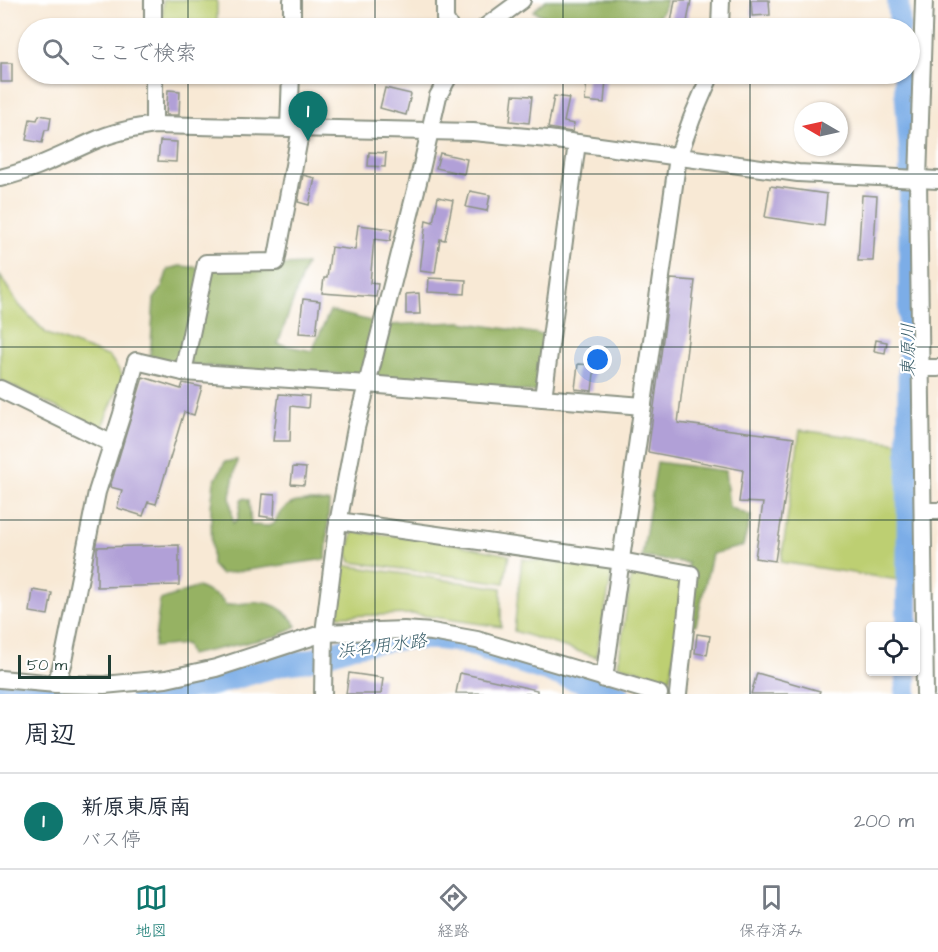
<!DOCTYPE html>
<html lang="ja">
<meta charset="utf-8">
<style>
:root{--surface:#fff;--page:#f2f2f3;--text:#1f2937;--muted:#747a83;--line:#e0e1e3;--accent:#0f766e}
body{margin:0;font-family:"Architects Daughter","Klee One",sans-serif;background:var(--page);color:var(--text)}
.controls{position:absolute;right:18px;bottom:18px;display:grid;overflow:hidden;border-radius:6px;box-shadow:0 2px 4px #0004}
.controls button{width:54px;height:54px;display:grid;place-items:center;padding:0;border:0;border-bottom:2px solid var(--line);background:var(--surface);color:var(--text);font:30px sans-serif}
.compass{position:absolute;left:794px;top:102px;width:54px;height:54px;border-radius:50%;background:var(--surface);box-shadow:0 2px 4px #0004;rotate:279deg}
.scale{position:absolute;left:18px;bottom:15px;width:93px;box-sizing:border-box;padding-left:6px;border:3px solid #1f3d34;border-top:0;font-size:16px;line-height:21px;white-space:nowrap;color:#1f3d34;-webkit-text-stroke:4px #fff;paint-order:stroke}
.you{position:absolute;left:598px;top:360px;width:21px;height:21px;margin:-15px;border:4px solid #fff;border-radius:50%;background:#1a73e8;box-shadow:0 0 0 9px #1a73e833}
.badge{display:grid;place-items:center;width:39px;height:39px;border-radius:50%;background:var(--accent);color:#fff;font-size:20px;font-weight:700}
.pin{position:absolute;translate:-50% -50px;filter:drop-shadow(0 2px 3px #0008)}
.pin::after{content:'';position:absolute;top:32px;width:21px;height:18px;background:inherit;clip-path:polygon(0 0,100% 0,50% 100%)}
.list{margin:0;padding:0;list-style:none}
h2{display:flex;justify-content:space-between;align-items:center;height:78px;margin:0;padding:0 24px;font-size:26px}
h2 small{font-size:20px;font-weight:400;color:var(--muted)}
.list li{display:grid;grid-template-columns:39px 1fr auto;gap:18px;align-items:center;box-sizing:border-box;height:96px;padding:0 24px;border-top:2px solid var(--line)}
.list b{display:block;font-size:22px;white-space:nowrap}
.list p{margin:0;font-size:20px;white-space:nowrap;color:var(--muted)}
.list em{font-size:20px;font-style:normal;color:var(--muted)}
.icon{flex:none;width:33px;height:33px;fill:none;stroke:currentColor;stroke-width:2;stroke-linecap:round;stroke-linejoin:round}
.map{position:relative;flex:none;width:938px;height:694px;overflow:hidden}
.search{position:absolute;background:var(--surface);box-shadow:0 2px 4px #0004;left:18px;right:18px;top:18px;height:66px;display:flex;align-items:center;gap:15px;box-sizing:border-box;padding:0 21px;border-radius:33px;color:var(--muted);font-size:22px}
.sheet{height:174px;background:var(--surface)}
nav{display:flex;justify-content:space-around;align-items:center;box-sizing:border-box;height:84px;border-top:2px solid var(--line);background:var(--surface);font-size:16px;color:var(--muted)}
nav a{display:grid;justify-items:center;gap:3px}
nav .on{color:var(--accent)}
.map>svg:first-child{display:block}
.green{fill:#bdcf72;stroke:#6e8653;stroke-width:1.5}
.forest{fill:#96b264;stroke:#5a784c;stroke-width:1.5}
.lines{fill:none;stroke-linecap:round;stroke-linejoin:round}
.river{stroke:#7bade7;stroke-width:22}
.building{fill:#b1a0d7}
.minor-casing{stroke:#8c9384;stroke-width:20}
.minor{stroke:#fff;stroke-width:16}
.grid{fill:none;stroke:#1f3d34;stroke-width:1.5;stroke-opacity:0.55}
.labels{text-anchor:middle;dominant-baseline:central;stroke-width:4.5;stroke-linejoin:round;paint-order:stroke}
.water-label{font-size:18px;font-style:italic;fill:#3b5f6a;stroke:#fff}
</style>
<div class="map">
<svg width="938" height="694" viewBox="0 0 938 694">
<rect width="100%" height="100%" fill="#fff"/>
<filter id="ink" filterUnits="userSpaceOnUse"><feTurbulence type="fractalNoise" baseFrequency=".0167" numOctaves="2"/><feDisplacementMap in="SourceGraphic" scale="12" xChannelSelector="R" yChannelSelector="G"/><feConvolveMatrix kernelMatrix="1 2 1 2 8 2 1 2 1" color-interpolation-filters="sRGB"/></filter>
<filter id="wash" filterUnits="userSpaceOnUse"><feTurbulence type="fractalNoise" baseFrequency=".008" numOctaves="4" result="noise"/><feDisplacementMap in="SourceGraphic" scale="24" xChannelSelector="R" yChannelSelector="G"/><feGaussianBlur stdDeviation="1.35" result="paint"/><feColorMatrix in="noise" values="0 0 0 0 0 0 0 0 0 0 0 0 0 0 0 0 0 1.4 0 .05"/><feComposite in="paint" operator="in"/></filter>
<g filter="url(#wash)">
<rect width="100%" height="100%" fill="#f8e9d5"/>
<!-- green -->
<g class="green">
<polygon points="163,0 217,0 217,28 162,28"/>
<polygon points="0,276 19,305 47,334 110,357 123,376 101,429 0,380"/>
<polygon points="800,430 898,443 898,580 781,562"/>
<polygon points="353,532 429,539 509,555 504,583 351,562 347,552"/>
<polygon points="522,559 613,568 596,657 514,631"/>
<polygon points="342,565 501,588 501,627 414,614 338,616"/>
<polygon points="632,571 688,585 670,679 618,665"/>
</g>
<!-- forest -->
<g class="forest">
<polygon points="546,0 667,0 662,12 648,28 568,28 533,11"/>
<polygon points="306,264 278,344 312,351 330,311 375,322 363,373 278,375 150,359 154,299 162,288 168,269 180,266 204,268"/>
<polygon points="461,322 547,335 536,392 376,380 389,325"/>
<path d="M 237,460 L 230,496 L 233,523 L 238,519 L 241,500 L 245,498 L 249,500 L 251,525 L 268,526 L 274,524 C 285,497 304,500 329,502 L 326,559 L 220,574 L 212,565 L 211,507 L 214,482 L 225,462 Z"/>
<polygon points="657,462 725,471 729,507 751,516 743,546 712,554 696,625 688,624 688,563 642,557"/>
<path d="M 198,587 L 219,597 L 226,605 C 259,602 276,596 297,626 L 278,636 L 190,655 L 186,644 L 154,647 L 160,600 Z"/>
</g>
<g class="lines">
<!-- river -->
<g class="river">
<polyline points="898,0 900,28"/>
<polyline points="904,74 910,155 907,626"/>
<polyline points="0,688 76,694"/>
<polyline points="141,694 212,685 285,664 307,661 353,646 403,639 439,639 468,643 503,657 619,694"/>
<polyline points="906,694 906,672"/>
</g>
</g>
<g id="blocks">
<!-- building -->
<g class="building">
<polygon points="675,0 691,0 686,28 670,28"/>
<polygon points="751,0 769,0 770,15 752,16"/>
<rect x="1" y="63" width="11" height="19"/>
<polygon points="587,78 606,79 604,103 585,101"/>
<polygon points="385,88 411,94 406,115 380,108"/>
<polygon points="168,90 180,91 179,115 166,115"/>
<polygon points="513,95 532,96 529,123 510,121"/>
<polygon points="554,96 569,98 564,122 574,124 572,132 548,128"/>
<polygon points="39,115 51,117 49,130 45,130 42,143 26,140 30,119 37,120"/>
<polygon points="160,141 177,142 176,162 158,161"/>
<polygon points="369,152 386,153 385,167 368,166"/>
<polygon points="440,153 467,159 464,174 436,168"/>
<polygon points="303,175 315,178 309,205 298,202"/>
<polygon points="770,186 827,194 824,226 765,217"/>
<polygon points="470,191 490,195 487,211 466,207"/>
<polygon points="862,195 877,196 873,261 858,261"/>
<polygon points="438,197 453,200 445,240 440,239 435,273 420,271 426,220 433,222"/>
<polygon points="358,225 392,229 390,241 374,239 370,283 378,284 376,297 322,293 324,278 327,278 331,247 355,250"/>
<polygon points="429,278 466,280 465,294 428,292"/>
<polygon points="671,279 695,281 678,423 794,438 775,561 755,558 763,503 739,502 743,470 648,452"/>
<polygon points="419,293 420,314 406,314 406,294"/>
<polygon points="303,299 320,301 316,334 299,333"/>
<polygon points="876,340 887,342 885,353 874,351"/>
<polygon points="578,364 595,365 592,391 575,389"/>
<polygon points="143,377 181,389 183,383 202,387 194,415 184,412 156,504 148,502 143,516 117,508 122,490 110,487"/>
<polygon points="279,394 309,396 308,408 291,406 290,441 273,441"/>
<polygon points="293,467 306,468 304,485 291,484"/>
<polygon points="262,494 275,495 274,518 260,516"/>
<polygon points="179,545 179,585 97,587 97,547"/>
<polygon points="33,590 52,593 48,615 30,612"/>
<polygon points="697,634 710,636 707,655 695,653"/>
<polygon points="349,673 383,678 381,694 346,694"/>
<polygon points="460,673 537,690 537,694 456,693"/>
<polygon points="757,673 820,691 819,694 751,694"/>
</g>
</g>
</g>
<g filter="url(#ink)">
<use href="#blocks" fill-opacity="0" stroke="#8c9384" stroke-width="1.5"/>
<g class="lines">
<defs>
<g id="minor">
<polyline points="153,0 153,28"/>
<polyline points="445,0 445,19 450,28"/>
<polyline points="924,0 918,179 925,694"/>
<polyline points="292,28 292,0"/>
<polyline points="484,28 522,0"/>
<polyline points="720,28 721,0"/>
<polyline points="154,74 154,125"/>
<polyline points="289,128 291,74"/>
<path d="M 0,178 C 34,170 64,154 96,140 C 114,132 134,128 154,125 L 473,132 L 548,139 L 798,173 L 938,180"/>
<polyline points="921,368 938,368"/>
<polyline points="183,372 206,263 276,262 301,128"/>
<polyline points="0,389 113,444"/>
<polyline points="543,398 577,143"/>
<polyline points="923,511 938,511"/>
<polyline points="338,521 621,561 691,574 678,694"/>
<polyline points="0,679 56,684 104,685 166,679 216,668 324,633 404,630 432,632 477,640 659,694"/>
<polyline points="604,679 678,157 692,118 711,74"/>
<polyline points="56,684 63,661 97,492 122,414 136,361 183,372 367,384 643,406"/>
<polyline points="323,694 324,633 337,529 356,428 420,174 438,96 450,74"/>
</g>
</defs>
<!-- minor casing -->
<use href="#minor" class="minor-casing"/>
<!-- minor -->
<use href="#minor" class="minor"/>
</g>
</g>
<!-- grid -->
<path class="grid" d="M 188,0 L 188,28M 375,0 L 375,28M 563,0 L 563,28M 750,0 L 750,28M 188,74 L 188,694M 375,74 L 375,694M 563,74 L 563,694M 750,74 L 750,694M 0,174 L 938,174M 0,347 L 938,347M 0,520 L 938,520"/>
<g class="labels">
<!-- water labels -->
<g class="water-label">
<text transform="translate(908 350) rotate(-90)">東原川</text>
<text transform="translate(382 646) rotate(-7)">浜名用水路</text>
</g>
</g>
</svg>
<div class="controls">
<button><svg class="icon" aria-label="locate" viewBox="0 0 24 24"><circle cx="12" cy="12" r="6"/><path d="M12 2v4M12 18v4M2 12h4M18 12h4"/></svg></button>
</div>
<svg class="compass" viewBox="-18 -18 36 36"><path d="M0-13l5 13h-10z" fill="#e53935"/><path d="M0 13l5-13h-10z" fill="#747a83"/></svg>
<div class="scale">50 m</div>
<div class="you"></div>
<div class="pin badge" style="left:308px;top:141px">1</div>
<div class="search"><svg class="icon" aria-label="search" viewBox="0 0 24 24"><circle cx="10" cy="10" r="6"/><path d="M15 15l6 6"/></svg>ここで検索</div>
</div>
<section class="sheet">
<h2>周辺<small></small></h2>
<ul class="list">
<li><span class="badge">1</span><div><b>新原東原南</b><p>バス停</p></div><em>200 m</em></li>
</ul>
</section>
<nav>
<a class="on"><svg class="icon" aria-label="map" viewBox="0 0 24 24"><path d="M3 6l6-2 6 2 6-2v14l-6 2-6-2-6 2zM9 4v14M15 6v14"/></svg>地図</a>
<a><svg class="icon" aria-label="directions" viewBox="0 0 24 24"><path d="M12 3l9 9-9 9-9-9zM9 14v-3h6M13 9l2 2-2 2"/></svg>経路</a>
<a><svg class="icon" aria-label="saved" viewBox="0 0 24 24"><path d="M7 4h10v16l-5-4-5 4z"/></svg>保存済み</a>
</nav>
